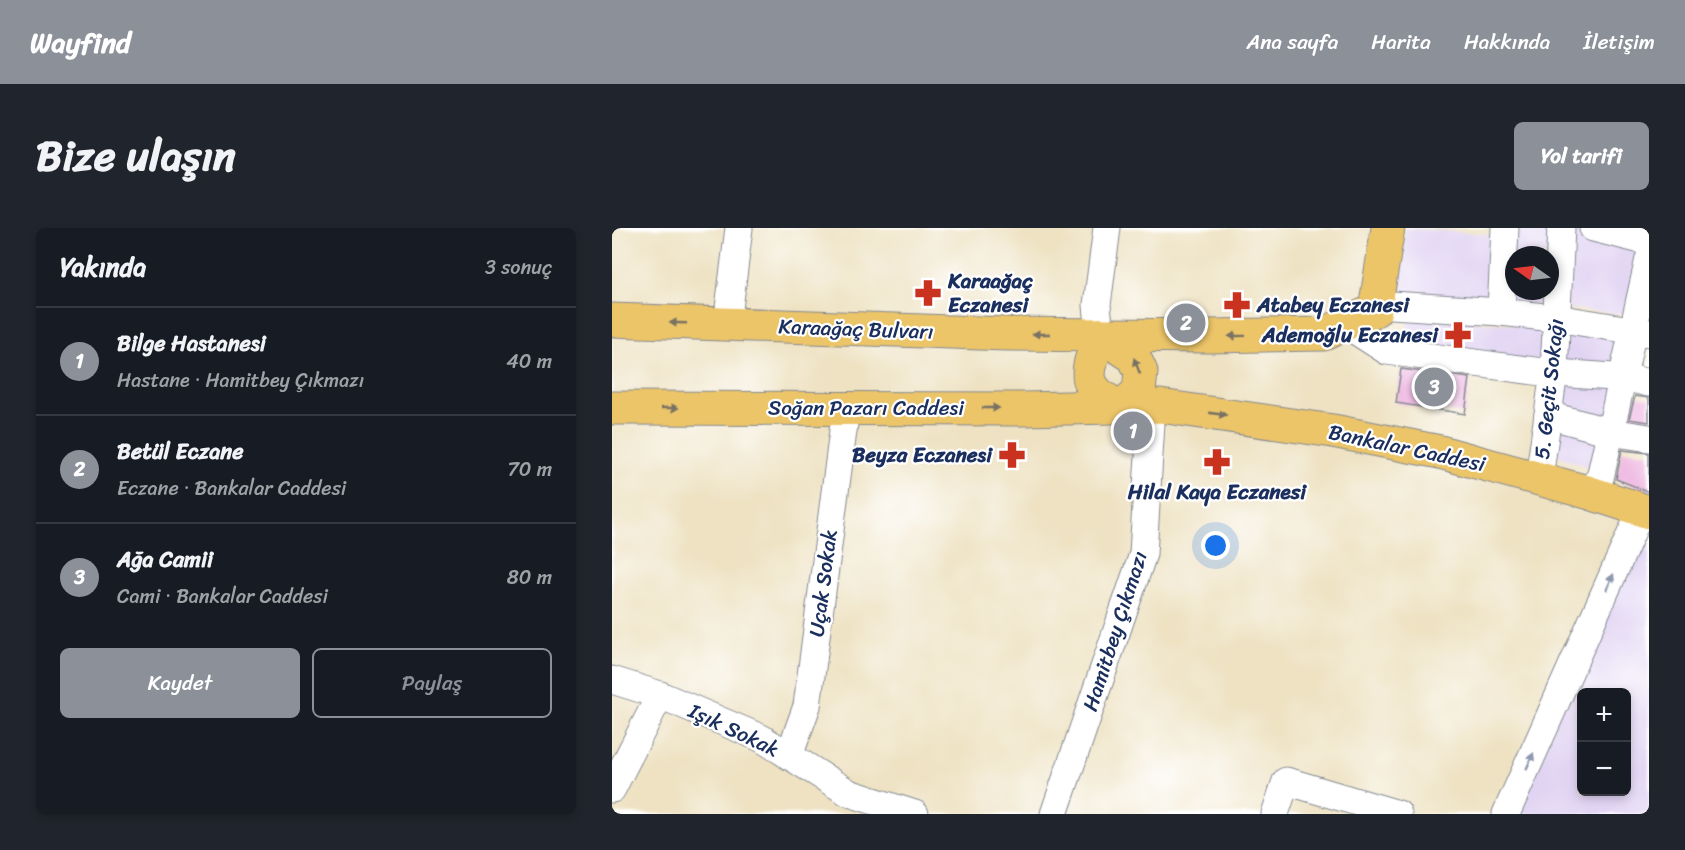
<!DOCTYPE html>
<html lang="tr">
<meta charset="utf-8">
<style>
:root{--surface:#171b24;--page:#20242c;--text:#f1f3f6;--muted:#9ea1a6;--line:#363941;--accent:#8c9099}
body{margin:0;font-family:Sriracha,sans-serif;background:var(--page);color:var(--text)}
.controls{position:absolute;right:18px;bottom:18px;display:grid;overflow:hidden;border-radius:9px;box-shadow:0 3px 9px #0003}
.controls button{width:54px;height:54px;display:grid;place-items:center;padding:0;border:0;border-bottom:2px solid var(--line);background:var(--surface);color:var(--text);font:30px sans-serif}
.compass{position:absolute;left:893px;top:18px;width:54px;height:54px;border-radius:50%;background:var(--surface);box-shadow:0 3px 9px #0003;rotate:284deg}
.you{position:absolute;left:604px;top:318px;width:21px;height:21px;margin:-15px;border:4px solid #fff;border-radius:50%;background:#1a73e8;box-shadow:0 0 0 9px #1a73e833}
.badge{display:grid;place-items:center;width:39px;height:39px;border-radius:50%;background:var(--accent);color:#fff;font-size:20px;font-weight:700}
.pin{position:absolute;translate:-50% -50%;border:3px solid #fff;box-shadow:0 2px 6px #0006}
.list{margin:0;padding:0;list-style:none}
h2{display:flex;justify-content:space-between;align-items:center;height:78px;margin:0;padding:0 24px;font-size:26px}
h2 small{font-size:20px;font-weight:400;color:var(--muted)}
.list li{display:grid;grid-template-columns:39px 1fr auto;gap:18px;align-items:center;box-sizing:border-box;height:108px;padding:0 24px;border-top:2px solid var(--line)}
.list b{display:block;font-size:22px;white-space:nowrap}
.list p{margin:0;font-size:20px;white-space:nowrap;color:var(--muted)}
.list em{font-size:20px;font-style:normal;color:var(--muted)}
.actions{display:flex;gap:12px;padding:18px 24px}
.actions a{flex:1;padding:14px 0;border:2px solid var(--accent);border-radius:9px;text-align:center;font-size:21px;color:var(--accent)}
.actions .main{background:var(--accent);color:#fff}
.map{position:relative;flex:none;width:1037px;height:586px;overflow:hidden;border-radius:9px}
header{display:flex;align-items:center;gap:36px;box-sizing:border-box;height:84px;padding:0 30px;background:var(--accent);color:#fff}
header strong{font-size:28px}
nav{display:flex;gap:33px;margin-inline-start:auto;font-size:21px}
.intro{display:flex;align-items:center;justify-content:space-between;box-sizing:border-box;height:144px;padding:0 36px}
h1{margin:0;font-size:42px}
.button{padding:15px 27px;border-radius:9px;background:var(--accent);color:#fff;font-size:21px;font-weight:700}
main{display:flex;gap:36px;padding:0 36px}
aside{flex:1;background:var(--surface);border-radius:9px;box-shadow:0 3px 9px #0003}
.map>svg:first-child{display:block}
.built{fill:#e1d4f3;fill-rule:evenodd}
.building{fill:#ebacdd}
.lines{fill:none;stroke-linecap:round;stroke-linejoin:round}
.minor-casing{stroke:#848890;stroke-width:29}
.major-casing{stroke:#848890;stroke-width:35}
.minor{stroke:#fff;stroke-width:27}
.major{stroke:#ecc569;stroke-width:33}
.oneway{fill:#797263}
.oneway2{fill:#8d97ae}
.labels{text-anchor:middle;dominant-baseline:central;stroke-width:4.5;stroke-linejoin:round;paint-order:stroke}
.poi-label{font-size:21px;font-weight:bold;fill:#1b2f5e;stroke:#fff;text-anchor:start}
.street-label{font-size:21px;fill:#1b2f5e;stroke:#fff}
</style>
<header>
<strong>Wayfind</strong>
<nav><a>Ana sayfa</a><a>Harita</a><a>Hakkında</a><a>İletişim</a></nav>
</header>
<div class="intro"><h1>Bize ulaşın</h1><a class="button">Yol tarifi</a></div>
<main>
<aside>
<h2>Yakında<small>3 sonuç</small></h2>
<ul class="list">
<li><span class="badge">1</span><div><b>Bilge Hastanesi</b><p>Hastane · Hamitbey Çıkmazı</p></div><em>40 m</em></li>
<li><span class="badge">2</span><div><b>Betül Eczane</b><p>Eczane · Bankalar Caddesi</p></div><em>70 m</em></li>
<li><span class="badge">3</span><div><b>Ağa Camii</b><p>Cami · Bankalar Caddesi</p></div><em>80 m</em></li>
</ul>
<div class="actions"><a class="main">Kaydet</a><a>Paylaş</a></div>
</aside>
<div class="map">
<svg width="1037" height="586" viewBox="0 0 1037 586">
<rect width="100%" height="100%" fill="#fff"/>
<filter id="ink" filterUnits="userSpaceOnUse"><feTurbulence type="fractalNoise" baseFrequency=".0167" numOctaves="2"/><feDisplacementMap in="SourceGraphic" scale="12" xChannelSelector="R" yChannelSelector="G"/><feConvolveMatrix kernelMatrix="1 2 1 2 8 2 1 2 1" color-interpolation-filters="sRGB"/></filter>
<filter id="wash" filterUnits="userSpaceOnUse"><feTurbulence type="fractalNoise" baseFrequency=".008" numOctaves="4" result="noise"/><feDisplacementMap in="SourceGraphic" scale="24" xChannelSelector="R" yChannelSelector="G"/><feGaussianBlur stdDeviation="1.35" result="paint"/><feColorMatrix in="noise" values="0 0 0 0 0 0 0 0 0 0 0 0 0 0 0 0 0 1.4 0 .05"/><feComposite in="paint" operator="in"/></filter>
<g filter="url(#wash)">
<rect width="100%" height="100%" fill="#eee2c2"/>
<!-- built -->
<g class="built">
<polygon points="793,0 887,7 882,74 789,68"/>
<path d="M 900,0 L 944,0 L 941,79 L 897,76 ZM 902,27 L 938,27 L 938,63 L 902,63 Z"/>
<polygon points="959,0 1035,17 1019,87 950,80"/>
<polygon points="797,89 941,99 939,136 793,122"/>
<polygon points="950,100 1015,108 1007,143 949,136"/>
<polygon points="949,150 1005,155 996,197 949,187"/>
<polygon points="948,194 994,207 986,242 946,228"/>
<path d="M 1022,295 L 1037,303 L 1037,586 L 907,586 ZM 969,464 L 1014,464 L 1014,564 L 969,564 Z"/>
</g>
<g id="blocks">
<!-- building -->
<g class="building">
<polygon points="789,141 858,150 853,186 784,175"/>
<polygon points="1023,168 1037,170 1037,194 1017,191"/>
<polygon points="1010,222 1037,225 1037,264 1004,251"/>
</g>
</g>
</g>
<g filter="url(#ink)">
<use href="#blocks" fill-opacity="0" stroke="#848890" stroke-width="1.5"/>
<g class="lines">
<defs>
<g id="minor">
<polyline points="981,0 1037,14"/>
<polyline points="764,76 889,84 950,91 1037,105"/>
<polyline points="889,84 893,0"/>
<polyline points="733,96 775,123 930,144 1016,150 1037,155"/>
<polyline points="115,97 127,0"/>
<polyline points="488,107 485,77 495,0"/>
<polyline points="936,187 998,204 1037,210"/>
<polyline points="927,250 942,144 949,0"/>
<polyline points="975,264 988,250 1037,31"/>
<polyline points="0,452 48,467 149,510 237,565 303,586"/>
<polyline points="177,528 195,478 234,180"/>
<polyline points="0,561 48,467"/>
<polyline points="442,586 531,326 540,178"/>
<polyline points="663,586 674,553 786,586"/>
<polyline points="894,586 1030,281"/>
</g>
<g id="major">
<polyline points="0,92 395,106 598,108 712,106 763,82 776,0"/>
<polyline points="488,107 522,129 529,144 527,164 508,179"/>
<path d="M 488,107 C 474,145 467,159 508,179"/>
<polyline points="0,180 410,181 548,178 721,203 828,224 975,264 1037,284"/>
</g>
</defs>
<!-- minor casing -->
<use href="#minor" class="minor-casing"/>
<!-- major casing -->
<use href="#major" class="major-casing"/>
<!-- minor -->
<use href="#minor" class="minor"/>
<!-- major -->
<use href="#major" class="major"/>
</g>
<!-- one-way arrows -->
<defs><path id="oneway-solid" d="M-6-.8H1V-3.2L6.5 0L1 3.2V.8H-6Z" transform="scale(1.5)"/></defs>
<g class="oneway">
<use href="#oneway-solid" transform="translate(66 95) rotate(-178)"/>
<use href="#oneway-solid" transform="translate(429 106) rotate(-180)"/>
<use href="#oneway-solid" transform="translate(625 108) rotate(179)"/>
<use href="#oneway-solid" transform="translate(525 138) rotate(-111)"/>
<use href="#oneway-solid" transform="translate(58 180)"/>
<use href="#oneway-solid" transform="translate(379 180)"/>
<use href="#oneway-solid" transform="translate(606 186) rotate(8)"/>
</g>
<g class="oneway2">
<use href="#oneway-solid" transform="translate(998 354) rotate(-66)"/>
<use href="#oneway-solid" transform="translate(918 533) rotate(-66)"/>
</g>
</g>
<!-- icons -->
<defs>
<symbol id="pharmacy-bare" viewBox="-9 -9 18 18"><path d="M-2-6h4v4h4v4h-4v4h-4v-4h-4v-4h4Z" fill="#c8321e" stroke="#fff" stroke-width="2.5" paint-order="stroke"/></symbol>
</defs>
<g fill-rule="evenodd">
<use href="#pharmacy-bare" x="297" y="46" width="38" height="38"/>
<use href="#pharmacy-bare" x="606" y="58" width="38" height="38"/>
<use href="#pharmacy-bare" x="827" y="88" width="38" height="38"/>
<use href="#pharmacy-bare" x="381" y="208" width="38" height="38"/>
<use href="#pharmacy-bare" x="586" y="215" width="38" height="38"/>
</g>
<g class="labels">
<!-- poi labels -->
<g class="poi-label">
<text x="336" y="53">Karaağaç<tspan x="336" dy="24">Eczanesi</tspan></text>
<text x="645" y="77">Atabey Eczanesi</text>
<text x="826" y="107" text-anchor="end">Ademoğlu Eczanesi</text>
<text x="380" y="227" text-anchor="end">Beyza Eczanesi</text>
<text x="605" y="264" text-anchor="middle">Hilal Kaya Eczanesi</text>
</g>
<!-- street labels -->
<g class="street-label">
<text transform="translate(244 101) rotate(2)">Karaağaç Bulvarı</text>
<text transform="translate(937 161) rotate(-84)">5. Geçit Sokağı</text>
<text x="254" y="180">Soğan Pazarı Caddesi</text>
<text transform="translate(795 220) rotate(12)">Bankalar Caddesi</text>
<text transform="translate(211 355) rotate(-83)">Uçak Sokak</text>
<text transform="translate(503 403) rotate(-72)">Hamitbey Çıkmazı</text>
<text transform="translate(122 502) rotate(25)">Işık Sokak</text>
</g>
</g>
</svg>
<div class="controls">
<button>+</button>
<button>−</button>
</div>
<svg class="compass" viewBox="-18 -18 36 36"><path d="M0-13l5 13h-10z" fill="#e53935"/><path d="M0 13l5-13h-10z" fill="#9ea1a6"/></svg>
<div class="you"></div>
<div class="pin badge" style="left:521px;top:203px">1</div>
<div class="pin badge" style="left:574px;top:95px">2</div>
<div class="pin badge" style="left:822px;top:159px">3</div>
</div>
</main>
